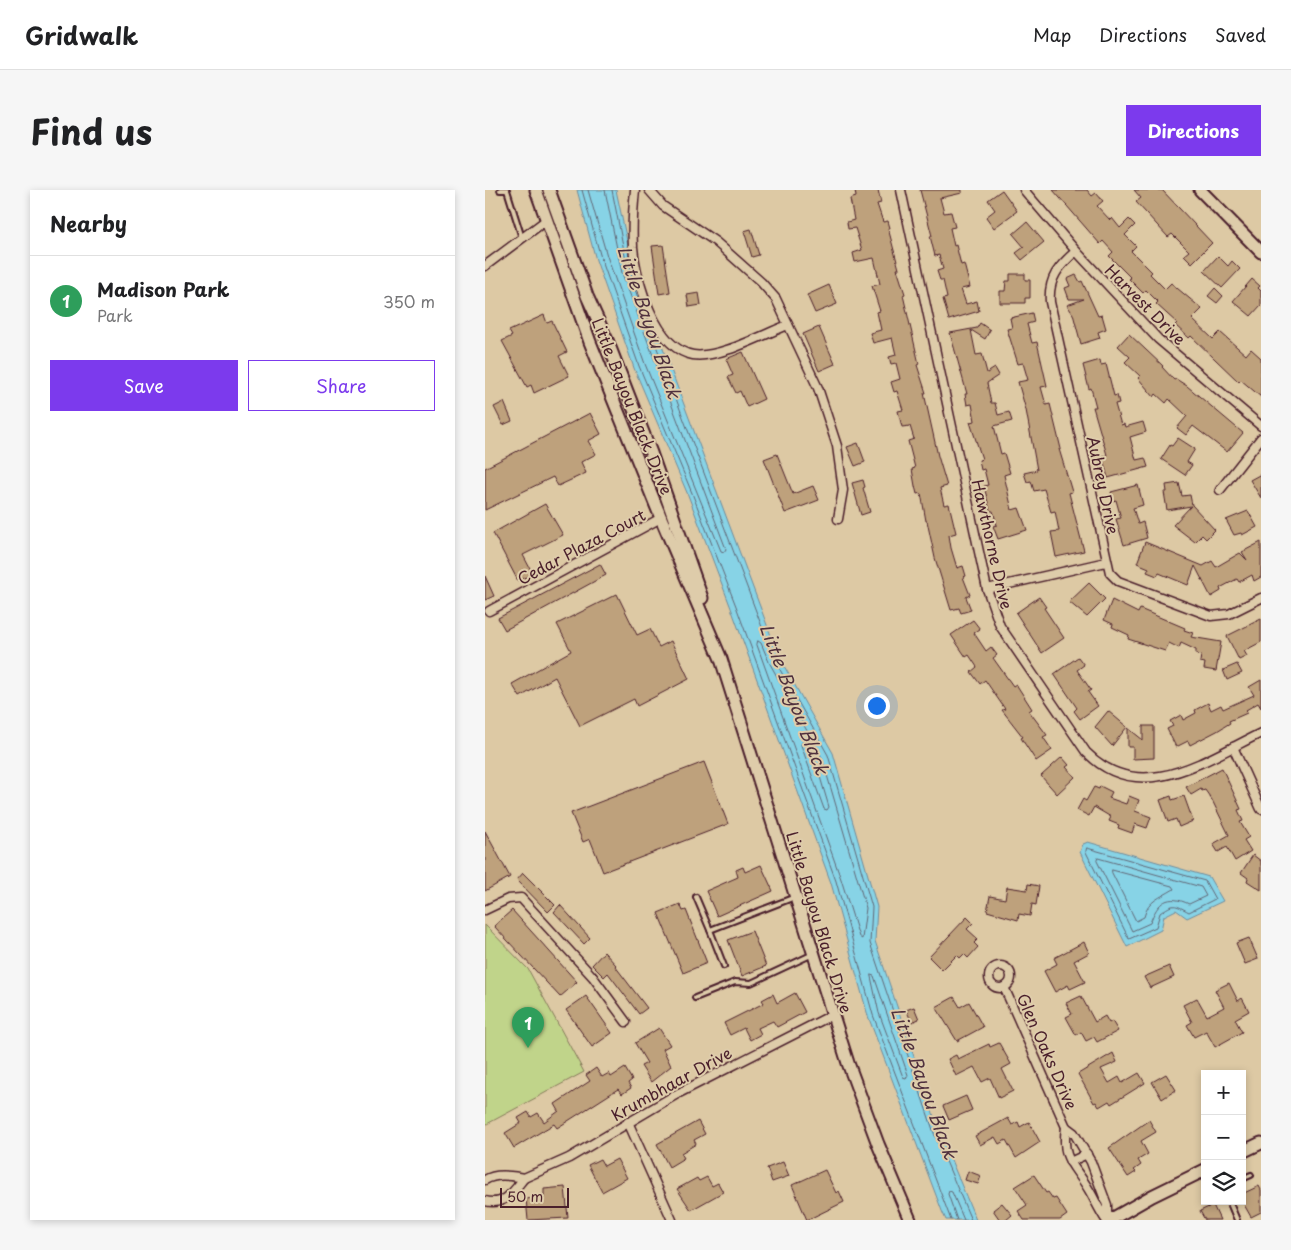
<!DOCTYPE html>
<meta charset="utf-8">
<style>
:root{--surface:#fff;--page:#f6f6f6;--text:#202124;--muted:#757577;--line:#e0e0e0;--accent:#7c3aed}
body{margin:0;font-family:"Playpen Sans",sans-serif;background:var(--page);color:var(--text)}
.controls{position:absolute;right:15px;bottom:15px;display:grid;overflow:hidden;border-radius:0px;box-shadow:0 2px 8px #0003}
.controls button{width:45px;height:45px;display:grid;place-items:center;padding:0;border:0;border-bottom:1px solid var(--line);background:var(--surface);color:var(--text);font:25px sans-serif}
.scale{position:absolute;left:15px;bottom:12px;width:69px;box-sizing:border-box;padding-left:5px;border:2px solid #4a1f2b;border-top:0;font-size:14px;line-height:18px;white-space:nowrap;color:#4a1f2b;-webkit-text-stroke:4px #deccaa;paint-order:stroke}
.you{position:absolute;left:391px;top:515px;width:18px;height:18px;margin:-12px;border:4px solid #fff;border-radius:50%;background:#1a73e8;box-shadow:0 0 0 8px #1a73e833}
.badge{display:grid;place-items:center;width:32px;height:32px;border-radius:50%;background:var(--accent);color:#fff;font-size:16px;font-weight:700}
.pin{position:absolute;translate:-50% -41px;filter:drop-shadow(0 1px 2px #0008)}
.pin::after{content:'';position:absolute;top:26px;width:18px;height:15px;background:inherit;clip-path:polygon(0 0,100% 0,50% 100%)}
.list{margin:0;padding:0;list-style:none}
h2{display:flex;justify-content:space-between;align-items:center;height:65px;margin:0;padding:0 20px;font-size:21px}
h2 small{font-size:16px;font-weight:400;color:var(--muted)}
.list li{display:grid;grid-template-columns:32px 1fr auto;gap:15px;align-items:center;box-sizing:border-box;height:90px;padding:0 20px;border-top:1px solid var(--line)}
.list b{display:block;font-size:19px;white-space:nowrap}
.list p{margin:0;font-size:16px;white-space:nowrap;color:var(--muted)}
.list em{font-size:16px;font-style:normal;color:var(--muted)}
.actions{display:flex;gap:10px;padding:15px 20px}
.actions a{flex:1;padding:11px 0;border:1px solid var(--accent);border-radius:0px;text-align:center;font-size:18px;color:var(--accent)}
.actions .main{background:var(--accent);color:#fff}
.icon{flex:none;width:28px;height:28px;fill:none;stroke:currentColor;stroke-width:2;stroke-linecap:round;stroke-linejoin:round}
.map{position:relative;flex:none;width:776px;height:1030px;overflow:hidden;border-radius:0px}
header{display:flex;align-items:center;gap:30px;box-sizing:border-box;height:70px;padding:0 25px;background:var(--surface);border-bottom:1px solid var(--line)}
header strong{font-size:24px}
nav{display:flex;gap:28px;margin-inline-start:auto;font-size:18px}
.intro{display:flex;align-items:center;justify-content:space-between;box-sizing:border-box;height:120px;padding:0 30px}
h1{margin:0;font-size:35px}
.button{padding:12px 22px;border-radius:0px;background:var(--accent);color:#fff;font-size:18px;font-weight:700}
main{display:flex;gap:30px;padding:0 30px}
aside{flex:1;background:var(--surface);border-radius:0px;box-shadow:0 2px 8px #0003}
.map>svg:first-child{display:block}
.green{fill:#c0d48a;stroke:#857a5a}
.water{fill:#87d3e6;stroke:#6f8b9b}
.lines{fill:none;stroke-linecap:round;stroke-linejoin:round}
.shore{stroke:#626776;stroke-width:1}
.building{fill:#bea17b;stroke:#4a1f2b}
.lane-casing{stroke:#4a1f2b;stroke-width:8}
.street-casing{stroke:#4a1f2b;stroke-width:11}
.secondary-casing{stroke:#4a1f2b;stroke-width:15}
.lane{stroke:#deccaa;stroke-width:4}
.street{stroke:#deccaa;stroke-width:8}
.secondary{stroke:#deccaa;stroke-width:11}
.labels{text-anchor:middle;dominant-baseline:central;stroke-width:4;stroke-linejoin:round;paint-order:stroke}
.street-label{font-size:16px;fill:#4a1f2b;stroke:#deccaa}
.water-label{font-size:18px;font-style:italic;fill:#50313e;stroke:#deccaa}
</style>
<header>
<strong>Gridwalk</strong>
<nav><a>Map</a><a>Directions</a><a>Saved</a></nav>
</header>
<div class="intro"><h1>Find us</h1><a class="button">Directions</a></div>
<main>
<aside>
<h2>Nearby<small></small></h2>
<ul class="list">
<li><span class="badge" style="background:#2e9e5b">1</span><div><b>Madison Park</b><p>Park</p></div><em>350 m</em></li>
</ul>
<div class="actions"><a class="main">Save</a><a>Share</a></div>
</aside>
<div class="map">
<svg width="776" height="1030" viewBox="0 0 776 1030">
<rect width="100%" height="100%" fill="#ddc9a4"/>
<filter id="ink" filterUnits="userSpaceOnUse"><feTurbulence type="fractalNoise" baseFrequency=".02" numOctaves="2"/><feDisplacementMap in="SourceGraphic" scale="10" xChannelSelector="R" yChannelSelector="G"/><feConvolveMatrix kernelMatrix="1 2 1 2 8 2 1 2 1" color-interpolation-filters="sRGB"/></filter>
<g filter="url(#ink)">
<!-- green -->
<polygon class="green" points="0,735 43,779 99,882 0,935"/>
<!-- water -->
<g class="water">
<polygon points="92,0 131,0 148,79 294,467 348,563 392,717 390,751 454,941 491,1030 461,1030 457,1021 383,826 346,693 246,418 203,305 149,178 111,70"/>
<polygon points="603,652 724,687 738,711 702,728 691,720 679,726 676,740 642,757 595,662 598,654"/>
</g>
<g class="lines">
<!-- shore -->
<g class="shore">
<polyline points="97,0 116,68 154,176 207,303 251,416 351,691 388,825 466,1030"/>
<polyline points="103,0 122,66 160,174 236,361 239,362 241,359 137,83 120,0"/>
<polyline points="127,0 143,81 289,469 343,565 387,717 385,753 449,943 486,1030"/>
<polygon points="273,451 276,453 284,472 337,568 381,718 377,749 374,747 356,689 272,455"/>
<polygon points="318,552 330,570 344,617 342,620 339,619 316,555"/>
<path d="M 602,658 L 720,691 L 730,709 L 704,722 C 689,714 689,713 675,723 L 671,737 L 644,749 L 601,662 Z"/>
<path d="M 613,668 L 716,697 L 721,706 L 704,714 C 683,704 673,711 665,733 L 647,741 L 612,671 Z"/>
<path d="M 627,680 L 687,696 L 689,699 C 675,708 663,710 659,727 L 651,731 L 627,683 Z"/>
<polygon points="386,785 389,786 423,885 421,888 418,887 394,823"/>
<polyline points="472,1030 463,1004 464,1001 467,1002 479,1030"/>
</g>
</g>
<!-- building -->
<g class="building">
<polygon points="370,0 393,0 396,13 392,14 398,32 403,31 405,38 403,38 414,79 412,79 420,104 418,105 434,174 432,175 441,203 439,203 453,266 462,296 455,298 459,315 464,314 471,343 464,345 466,358 472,378 478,376 481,386 478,387 485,405 481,407 486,420 476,423 474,418 466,420 450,368 442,331 441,331 436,303 432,304 430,296 427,279 430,278 423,251 429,249 425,236 417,237 413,221 418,220 412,201 409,202 406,192 415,189 411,173 406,174 404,167 411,165 407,148 388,153 385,143 396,140 392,122 395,121 387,96 395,94 389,68 370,72 368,63 377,60 370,38 363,39 362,32 369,30 365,9 371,7"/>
<polygon points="435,0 477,0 477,3 455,8 459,23 466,22 470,37 465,38 469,56 471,55 476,75 479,74 485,97 476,99 481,114 492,111 494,121 464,130 458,109 462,108 458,90 455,90 452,81 458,79 454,65 450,66 445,46 447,46"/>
<polygon points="517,0 532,21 509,38 501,27 510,20 503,10"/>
<polygon points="568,0 602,0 607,6 611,3 618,11 612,16 625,30 627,28 635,38 644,29 650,35 640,45 651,56 646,61 667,82 665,84 680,99 686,93 717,119 707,129 728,149 735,142 761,165 766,159 776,168 776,207 756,190 754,192 706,146 704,148 690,135 692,133 671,114 673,112 661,100 658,103 644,89 646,88 624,66 628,62 618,51 615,54"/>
<polygon points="649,0 677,0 727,53 707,73 699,65 704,61 687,44 683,47 651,12 656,8"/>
<polygon points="542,32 559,52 537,70 531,63 539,57 528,44"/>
<polygon points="266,39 274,65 267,67 259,41"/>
<polygon points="178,55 185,102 174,104 167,56"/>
<polygon points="733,66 743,76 747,71 755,79 737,98 719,81"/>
<polygon points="525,84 540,84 540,90 545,90 545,108 540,108 540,113 515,113 515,101 520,101 521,91 525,91"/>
<polygon points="591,85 595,92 597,91 613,126 617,125 621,139 613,142 615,148 596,154 588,124 582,115 599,109 584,109 580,98 585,96 582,89"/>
<polygon points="767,89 775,96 773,98 776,101 776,115 766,126 748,111"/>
<polygon points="344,95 352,114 330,123 322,105"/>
<polygon points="730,98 738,106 732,113 723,106"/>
<polygon points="214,103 216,115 204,117 202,105"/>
<polygon points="547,123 549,132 542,134 547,153 552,152 562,196 556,197 561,215 565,214 576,259 574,259 587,302 584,303 599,361 571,367 566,342 574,341 570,321 566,322 559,299 549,301 546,291 542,292 539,283 552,280 541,220 533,192 543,190 538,173 533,174 522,139 527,138 525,128"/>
<polygon points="59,125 62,133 67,131 82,162 74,166 84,186 49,203 46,195 42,197 17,151 27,146 24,141"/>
<polygon points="495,133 505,140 500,149 486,140 491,165 497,164 502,183 510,178 514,185 502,193 506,213 510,213 513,225 524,222 527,231 509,236 516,264 519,263 525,283 519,285 527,320 534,318 542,340 513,349 508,336 512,335 508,321 505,321 499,296 503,295 499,279 496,280 494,270 497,269 485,232 490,231 487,214 482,215 480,204 482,204 465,143 492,138"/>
<polygon points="334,137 350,174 334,181 318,144"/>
<polygon points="644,144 678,176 677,177 689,190 691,189 702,196 758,243 742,262 708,236 701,245 692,238 702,226 684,209 681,213 671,204 669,207 653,188 655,186 640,172 645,167 633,156"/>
<polygon points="258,162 279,209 262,217 255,201 251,203 243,187 248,185 241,169"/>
<polygon points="615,170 616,175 621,174 629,206 632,205 634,213 630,214 636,235 639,234 640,237 658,232 661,242 645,247 651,270 660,268 663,277 623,288 617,266 622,265 608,217 611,217 606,198 604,199 598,175"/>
<polygon points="19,212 27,231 18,235 9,217"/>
<polygon points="105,223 116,244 103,251 111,264 96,272 101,283 73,296 68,287 0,320 0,278"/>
<polygon points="693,248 710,259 702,272 707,275 700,285 676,269 685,255 687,256"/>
<polygon points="373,253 380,272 370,276 362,257"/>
<polygon points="292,264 308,304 328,296 334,310 300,323 279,269"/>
<polygon points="776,284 776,308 765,290"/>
<polygon points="378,290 380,297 378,298 385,322 376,325 367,293"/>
<polygon points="694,293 697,306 705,305 707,315 730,340 721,349 717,345 710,352 688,335 706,316 682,320 679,302 682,302 681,295"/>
<polygon points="653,295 658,315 648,318 653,334 658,332 662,348 639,355 631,329 636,328 631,310 628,311 626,302"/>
<polygon points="60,314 78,345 38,365 48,384 33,391 8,343"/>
<polygon points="763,321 772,337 757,345 756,343 749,345 741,330"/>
<polygon points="660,352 718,376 727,371 731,377 755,363 762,370 757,362 776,352 776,387 769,391 767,385 754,392 752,389 735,398 736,401 726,407 710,376 703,395 674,383 672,386 662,382 664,378 652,373"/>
<polygon points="115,374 121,385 20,440 13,428"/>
<polygon points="0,386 9,406 0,410"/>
<polygon points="604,393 620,409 602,427 584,412"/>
<polygon points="132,404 152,445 165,439 174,457 186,451 204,489 152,516 149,509 95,536 70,487 35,507 27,494 86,461 72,434"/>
<polygon points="554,407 561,417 559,418 579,448 557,463 531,423"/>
<polygon points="627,410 653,423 655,419 700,438 699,440 708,443 706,447 736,452 731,481 719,479 720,473 715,472 716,465 711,464 711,460 696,453 694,458 684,453 680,461 643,449 644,445 627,437 628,434 619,430"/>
<polygon points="776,429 776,452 759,461 762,466 754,470 742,446"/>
<polygon points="488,430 495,439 489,443 501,461 506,457 512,465 508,468 528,496 531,494 547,519 544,521 562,545 558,547 567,560 551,571 536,548 538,547 517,520 520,519 500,490 495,494 486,482 492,477 484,465 481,467 466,445"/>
<polygon points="593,467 599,475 592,480 606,500 603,502 613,516 595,529 589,521 592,518 569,484"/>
<polygon points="752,474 757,483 742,490 738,480"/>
<polygon points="776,490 776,518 773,513 761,520 762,523 744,531 745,533 732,541 705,555 703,551 691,557 682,539 688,536 685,531 696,525 698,530 711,523 710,520 723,513 726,520 736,515 738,519 769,505 764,497"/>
<polygon points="623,521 642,537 627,556 610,537"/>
<polygon points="658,536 669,536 669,568 648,569 648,557 643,557 643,538 658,550"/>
<polygon points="577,567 584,575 581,577 590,587 572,604 556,586"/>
<polygon points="219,572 243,634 118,682 105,649 98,652 86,623"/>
<polygon points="737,578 756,619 753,620 758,631 755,632 764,647 759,650 766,661 750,671 742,657 733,662 728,654 744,645 727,610 720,600 717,601 716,599 706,605 701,597"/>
<polygon points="615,596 627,602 624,608 641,614 644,606 654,610 650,621 666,627 662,638 650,634 647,643 633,638 634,635 624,631 626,627 609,617 604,626 592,620 598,609 601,611 609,597 614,599"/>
<polygon points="686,606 687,610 699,606 708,631 694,637 691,629 683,632 675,610"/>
<polygon points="0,641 25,687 0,701"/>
<polygon points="768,665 776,671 776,700 762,691 763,688 756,683"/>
<polygon points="276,675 288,701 232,726 221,701 253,687 251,680 258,677 260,682"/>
<polygon points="38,683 70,715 63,722 32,690"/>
<polygon points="543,694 554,696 551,715 547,714 545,726 534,724 533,730 502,721 505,706 520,709 522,697 542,700"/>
<polygon points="195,714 198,721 201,720 222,773 198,783 173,723"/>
<polygon points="75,715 105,748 99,754 69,722"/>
<polygon points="27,720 92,792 75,807 9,736"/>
<polygon points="482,727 488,733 482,739 493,749 489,753 493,757 483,768 479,764 475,768 472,765 457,780 444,767"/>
<polygon points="267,741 281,776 257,786 243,750"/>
<polygon points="764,748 773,769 760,774 751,753"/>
<polygon points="599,752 604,763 589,771 600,792 585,799 583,795 570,802 559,781 572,774 569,768"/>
<polygon points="119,762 131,775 130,776 162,818 154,824 123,783 119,787 107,775"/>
<polygon points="684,776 689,787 665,798 659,787"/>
<polygon points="744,793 753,811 757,808 764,821 750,829 757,842 730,857 721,841 709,847 702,835 707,832 698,815 712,808 722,826 739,817 730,800"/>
<polygon points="310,803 320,822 292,837 288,831 273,838 276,844 265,850 259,838 245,845 239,833 279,813 277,810 288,804 292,813"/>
<polygon points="101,806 127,843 107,857 81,820"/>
<polygon points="596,806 610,832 620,826 624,833 627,831 633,841 612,852 609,847 601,851 596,842 591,845 581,827 587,824 581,813"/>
<polygon points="469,807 475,817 484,812 498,837 472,851 451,817"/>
<polygon points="429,817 434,829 427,832 421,820"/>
<polygon points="174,838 185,855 178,859 186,876 166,892 156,876 162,873 150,853"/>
<polygon points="514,853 526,874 517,879 528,901 514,908 505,888 497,892 489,877 471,886 463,869 471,865 473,869 504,854 505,857"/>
<polygon points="628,863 632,872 616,879 624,893 634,887 637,893 654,883 660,893 626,914 624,911 614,917 611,912 609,913 593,884"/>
<polygon points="111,878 117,887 124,883 126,887 140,878 147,890 143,893 146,898 137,904 133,899 72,938 69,934 29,958 20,943 36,933 33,928 43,922 46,927 53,923 59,932 74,921 70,914 105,891 101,885"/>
<polygon points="681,884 691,900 677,909 667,892"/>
<polygon points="481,906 487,920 464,930 458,916"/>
<polygon points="523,928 527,935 533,932 535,937 544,932 555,952 531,968 521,950 514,954 510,947 495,955 490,946"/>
<polygon points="664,930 671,942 656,951 663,964 653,970 656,975 649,980 651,982 643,987 624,958"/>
<polygon points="213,931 220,944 209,950 211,954 196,963 199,968 184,977 172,954"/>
<polygon points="115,969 119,976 132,969 142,988 117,1002 103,975"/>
<polygon points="298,972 304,986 287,992 282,978"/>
<polygon points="340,980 351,1003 354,1001 359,1012 322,1030 307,995"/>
<polygon points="483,981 496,986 493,994 480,990"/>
<polygon points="549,985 561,1003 563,1002 568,1009 571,1008 582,1025 575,1030 539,1030 533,1021 542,1015 530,997"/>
<polygon points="222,987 227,996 233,993 238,1002 206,1020 192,999 212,988 214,991"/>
<polygon points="774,996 776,1000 776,1022 766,1027 757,1011 757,1004"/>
<polygon points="80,997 83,1028 43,1030 41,1009 59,1007 59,999"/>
<polygon points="517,1013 527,1025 521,1030 515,1030 508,1020"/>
<polygon points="728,1015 735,1030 720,1030 715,1021"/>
</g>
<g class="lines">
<defs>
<g id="lane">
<polyline points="15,0 21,0"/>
<polyline points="22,0 37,48"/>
<polyline points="211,707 225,740 310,707"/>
<polyline points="225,740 239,776"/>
<polyline points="210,808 250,792 266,793 326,765"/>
<polyline points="757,989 766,985"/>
<polyline points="744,1011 752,1030"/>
</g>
<g id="street">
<path d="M 150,0 C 148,19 147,38 148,57 C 151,91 171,159 208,165 C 234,169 279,144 303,135"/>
<polyline points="164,0 178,16 231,52 276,92 291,109 333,198 352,256 358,300 353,329"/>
<path d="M 416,0 L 502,399 L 515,436 L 601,562 C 655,617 720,570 776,543"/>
<polyline points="539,0 591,61 673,149 776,236"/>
<path d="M 591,61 C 574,76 563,88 565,112 L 625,383 L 633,391 L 726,426 L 744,424 L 776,408"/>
<polyline points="0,76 60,31"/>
<polyline points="735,300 776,248"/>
<polyline points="502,399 621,372"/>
<polyline points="4,421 176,328"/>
<polyline points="748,557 776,619"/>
<polyline points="0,720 23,709 36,708 108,787 141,832"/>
<circle cx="515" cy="787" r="11"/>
<polyline points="519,797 581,937 589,943 606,972 622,1015 622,1030"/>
<polyline points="143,932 187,1030"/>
<path d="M 581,937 C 576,971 589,974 604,1000 C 610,1010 614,1020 621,1030"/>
<polyline points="585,972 602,964"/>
<polyline points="39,988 84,968 192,904 347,825"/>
<path d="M 0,990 C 12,983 26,986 39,988 C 28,1002 20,1016 0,1011"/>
</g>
<g id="secondary">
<polyline points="51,0 105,152 176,328 236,469 363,873 393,954 425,1030"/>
<polyline points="64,0 102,106 122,150 166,263 217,408"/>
<polyline points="715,0 776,62"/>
<polyline points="757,962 776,953"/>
<polyline points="625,1030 667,1006 720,980"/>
</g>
</defs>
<!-- lane casing -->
<use href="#lane" class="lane-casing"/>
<!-- street casing -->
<use href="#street" class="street-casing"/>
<!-- secondary casing -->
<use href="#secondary" class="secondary-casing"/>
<!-- lane -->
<use href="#lane" class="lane"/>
<!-- street -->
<use href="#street" class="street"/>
<!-- secondary -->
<use href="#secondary" class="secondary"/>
</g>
</g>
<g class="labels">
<!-- street labels -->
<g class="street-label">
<text transform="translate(661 114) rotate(45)">Harvest Drive</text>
<text transform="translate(148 216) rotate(68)">Little Bayou Black Drive</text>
<text transform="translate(619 295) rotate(78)">Aubrey Drive</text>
<text transform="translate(508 354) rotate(77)">Hawthorne Drive</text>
<text transform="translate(96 356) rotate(-28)">Cedar Plaza Court</text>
<text transform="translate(335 732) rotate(73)">Little Bayou Black Drive</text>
<text transform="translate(563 861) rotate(66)">Glen Oaks Drive</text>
<text transform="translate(186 893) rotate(-29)">Krumbhaar Drive</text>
</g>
<!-- water labels -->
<g class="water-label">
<text transform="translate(165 132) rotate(71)">Little Bayou Black</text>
<text transform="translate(310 509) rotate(69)">Little Bayou Black</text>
<text transform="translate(440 893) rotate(70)">Little Bayou Black</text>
</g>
</g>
</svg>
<div class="controls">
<button>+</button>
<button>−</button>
<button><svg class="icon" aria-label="layers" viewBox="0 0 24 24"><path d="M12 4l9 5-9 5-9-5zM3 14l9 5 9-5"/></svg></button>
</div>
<div class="scale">50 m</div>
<div class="you"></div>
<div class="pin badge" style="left:43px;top:858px;background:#2e9e5b">1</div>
</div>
</main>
